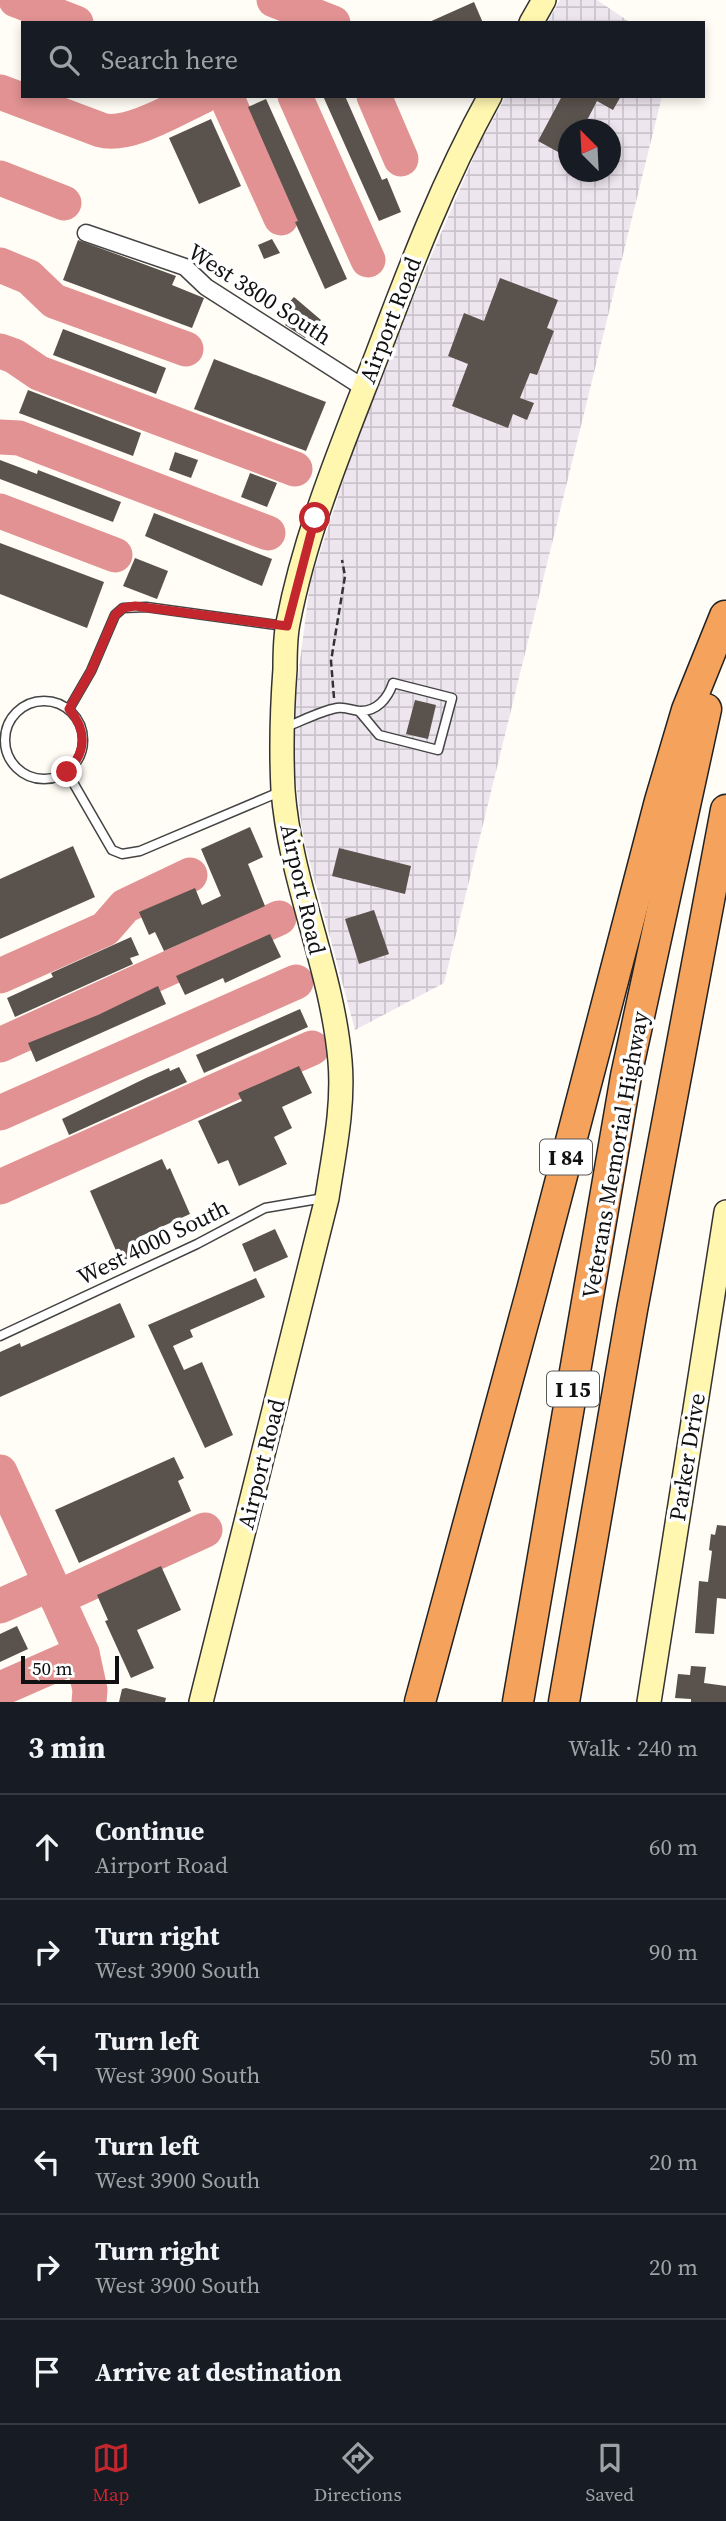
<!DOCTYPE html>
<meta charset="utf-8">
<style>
:root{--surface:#171b24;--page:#242831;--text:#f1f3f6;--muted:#9ea1a6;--line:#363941;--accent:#c4262e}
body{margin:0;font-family:"Source Serif 4",serif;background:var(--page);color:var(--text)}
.compass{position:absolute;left:558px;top:119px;width:63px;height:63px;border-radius:50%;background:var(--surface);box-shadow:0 4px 10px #0003;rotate:336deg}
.scale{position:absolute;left:21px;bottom:18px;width:98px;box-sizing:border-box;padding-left:7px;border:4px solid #111;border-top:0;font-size:19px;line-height:24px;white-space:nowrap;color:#111;-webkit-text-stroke:5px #fff;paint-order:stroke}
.stop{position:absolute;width:21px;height:21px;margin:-16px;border:5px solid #c4262e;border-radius:50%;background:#fff}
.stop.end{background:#c4262e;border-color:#fff;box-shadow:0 2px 7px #0008}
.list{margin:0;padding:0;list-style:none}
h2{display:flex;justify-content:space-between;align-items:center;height:91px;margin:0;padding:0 28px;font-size:30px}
h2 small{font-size:23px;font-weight:400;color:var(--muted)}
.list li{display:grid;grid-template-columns:46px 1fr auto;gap:21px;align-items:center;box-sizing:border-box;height:105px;padding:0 28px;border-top:2px solid var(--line)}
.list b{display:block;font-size:26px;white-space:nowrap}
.list p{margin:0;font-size:23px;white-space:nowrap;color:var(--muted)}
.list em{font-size:23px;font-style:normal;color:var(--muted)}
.icon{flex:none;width:38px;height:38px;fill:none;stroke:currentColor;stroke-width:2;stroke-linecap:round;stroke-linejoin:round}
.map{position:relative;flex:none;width:726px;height:1702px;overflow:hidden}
.search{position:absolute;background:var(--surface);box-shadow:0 4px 10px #0003;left:21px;right:21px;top:21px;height:77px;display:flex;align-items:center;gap:18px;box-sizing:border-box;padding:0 24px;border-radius:0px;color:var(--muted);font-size:26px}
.sheet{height:721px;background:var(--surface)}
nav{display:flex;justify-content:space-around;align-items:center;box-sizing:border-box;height:98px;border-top:2px solid var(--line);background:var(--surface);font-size:19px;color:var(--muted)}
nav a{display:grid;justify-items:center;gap:4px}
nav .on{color:var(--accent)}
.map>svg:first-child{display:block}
.industrial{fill:url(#industrial-grid);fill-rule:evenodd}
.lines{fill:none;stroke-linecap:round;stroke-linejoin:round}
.taxiway{stroke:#e29292;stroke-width:35}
.building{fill:#5a524d}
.lane-casing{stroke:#444;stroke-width:11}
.street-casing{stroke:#444;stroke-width:19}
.secondary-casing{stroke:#333;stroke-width:26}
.highway-casing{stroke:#222;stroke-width:33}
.path{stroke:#333;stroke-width:2.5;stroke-dasharray:7 3.5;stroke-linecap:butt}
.lane{stroke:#fff;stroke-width:8}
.street{stroke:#fff;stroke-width:16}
.secondary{stroke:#fff6b0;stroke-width:23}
.highway{stroke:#f5a25d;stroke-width:30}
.route{stroke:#c4262e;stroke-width:9}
.labels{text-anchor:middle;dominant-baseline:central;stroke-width:7;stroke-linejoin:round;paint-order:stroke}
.shield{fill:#fff;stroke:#585858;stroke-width:2}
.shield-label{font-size:21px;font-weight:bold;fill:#111}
.street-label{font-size:23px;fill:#111;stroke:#fff}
</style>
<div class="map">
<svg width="726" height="1702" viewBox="0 0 726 1702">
<defs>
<pattern id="industrial-grid" width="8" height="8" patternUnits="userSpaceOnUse" patternTransform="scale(1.75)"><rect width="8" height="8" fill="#eee6ef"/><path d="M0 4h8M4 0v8" fill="none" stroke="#cbc4cc"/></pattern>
</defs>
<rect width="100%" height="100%" fill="#fffdf5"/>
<!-- industrial -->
<g class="industrial">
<polygon points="560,0 597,0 631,23 547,23"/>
<path d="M 506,96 L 662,96 L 444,983 L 355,1030 L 304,841 L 293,764 L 294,708 L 310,583 L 370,398 L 479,145 ZM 568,130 L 610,130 L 610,172 L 568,172 Z"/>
</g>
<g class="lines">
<!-- taxiway -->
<g class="taxiway">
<polyline points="16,0 76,23"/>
<polyline points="274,0 333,23"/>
<path d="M 0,92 L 101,130 C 128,138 177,108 203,96"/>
<polyline points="228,96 230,105 281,218"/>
<polyline points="295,96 368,260"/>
<polyline points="374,96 401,159"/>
<polyline points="0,178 64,203"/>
<polyline points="0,265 29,277 54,301 186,349"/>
<polyline points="0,351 14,356 39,373 295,469"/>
<polyline points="0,437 19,438 268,533"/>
<polyline points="0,511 115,555"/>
<polyline points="0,976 105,929 125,906 190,875"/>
<polyline points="0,1045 279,918"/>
<polyline points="0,1113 296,982"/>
<polyline points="0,1187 312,1048"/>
<polyline points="0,1472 82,1653 90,1690 89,1702"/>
<polyline points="57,1598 205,1530"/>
<polyline points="0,1606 50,1584"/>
<polyline points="0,1689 82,1653"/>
</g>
</g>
<!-- building -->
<g class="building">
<polygon points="474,2 483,23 427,23"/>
<polygon points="323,96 345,96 382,180 387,178 401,212 379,221"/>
<polygon points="562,96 621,96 613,110 597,101 582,130 569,130 569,158 538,141"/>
<polygon points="266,99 347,279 325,289 295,222 298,221 248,107"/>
<polygon points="211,119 241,186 199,204 169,138"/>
<polygon points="272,239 280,253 264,259 258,245"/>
<polygon points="78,240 176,276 172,285 204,298 192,328 63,280"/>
<polygon points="500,278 558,300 547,328 554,331 537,375 530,373 520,398 534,403 527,420 513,414 508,428 452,406 468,364 448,356 464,313 484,321"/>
<polygon points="294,297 321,320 305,338 285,325 289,321 279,313"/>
<polygon points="63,329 166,368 156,394 53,355"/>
<polygon points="214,359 326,402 306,451 194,409"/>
<polygon points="28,390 141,433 133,456 19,413"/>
<polygon points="175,452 198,460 191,478 169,470"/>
<polygon points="0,460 37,474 38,470 121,502 113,522 0,479"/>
<polygon points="250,473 277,483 267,507 241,497"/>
<polygon points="154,513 272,559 262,586 145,536"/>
<polygon points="0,543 104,582 87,628 0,594"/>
<polygon points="135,558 168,571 157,599 123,586"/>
<polygon points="415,700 436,705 428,739 406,734"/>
<polygon points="250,827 263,857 248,864 265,906 164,951 155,932 149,935 139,912 195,888 202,905 221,896 201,849"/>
<polygon points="73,846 95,897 0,939 0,879"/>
<polygon points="339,848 411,866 405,894 332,876"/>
<polygon points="374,910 389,954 359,964 345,919"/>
<polygon points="270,934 281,957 225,983 223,978 185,995 176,976"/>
<polygon points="131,937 139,955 130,958 133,964 15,1017 7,998 53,977 51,973"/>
<polygon points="158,986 166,1004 36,1062 28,1043 98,1015"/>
<polygon points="300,1009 308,1027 204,1073 196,1055"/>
<polygon points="299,1066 312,1093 282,1107 292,1128 274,1137 287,1164 239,1186 228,1160 218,1164 198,1121 242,1101 238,1093"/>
<polygon points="179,1067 187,1082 69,1135 62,1119 146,1078 169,1068 170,1071"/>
<polygon points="162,1159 167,1170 170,1168 190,1214 139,1237 146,1251 121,1262 90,1191"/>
<polygon points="275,1229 288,1257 254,1272 242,1244"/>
<polygon points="256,1278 265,1297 190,1330 193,1337 173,1346 184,1370 202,1362 233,1435 205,1448 148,1325"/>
<polygon points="120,1303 135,1337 0,1397 0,1352 20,1343 21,1347"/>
<polygon points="174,1457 184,1478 178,1481 191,1511 79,1563 55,1510"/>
<polygon points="717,1525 726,1526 726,1599 717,1598 714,1634 695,1633 699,1581 708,1582 712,1551 709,1550 711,1534 715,1535"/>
<polygon points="161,1566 181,1610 137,1630 154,1668 131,1678 105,1621 108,1620 97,1595"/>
<polygon points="17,1626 28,1649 0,1662 0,1634"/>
<polygon points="691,1666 706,1667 704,1683 726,1686 726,1702 691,1702 691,1699 675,1698 678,1674 690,1675"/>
<polygon points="126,1688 166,1698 165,1702 119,1702 122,1689"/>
</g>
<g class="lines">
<defs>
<g id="lane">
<circle cx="44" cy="740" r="39"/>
<polyline points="69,709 91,671 115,615 123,608 146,607 284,626"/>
<path d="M 286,727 C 302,721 320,711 337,708 C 345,707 351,710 359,711 C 377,712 388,698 393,683 L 452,698 L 438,750 L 379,735 L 359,711"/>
<polyline points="67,772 112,850 122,854 140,851 282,791"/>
<polyline points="0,1336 197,1244 265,1208 324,1198"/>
</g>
<polyline id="street" points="86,233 185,267 206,287 364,388"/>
<g id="secondary">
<polyline points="531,23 544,0"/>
<path d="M 201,1702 L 327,1198 C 334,1152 344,1107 340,1061 C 332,968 290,882 283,790 C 281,749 282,709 285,669 C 285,654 285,638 288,623 C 306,530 343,443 377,355 C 411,265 443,181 490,96"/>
<polyline points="649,1702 726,1212"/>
</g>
<g id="highway">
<polyline points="420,1702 532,1290 660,801 687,710 725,616"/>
<polyline points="518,1702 626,1076 706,709"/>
<polyline points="564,1702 632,1310 726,810"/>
</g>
</defs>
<!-- lane casing -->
<use href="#lane" class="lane-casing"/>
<!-- street casing -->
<use href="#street" class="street-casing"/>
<!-- secondary casing -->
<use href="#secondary" class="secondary-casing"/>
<!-- highway casing -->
<use href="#highway" class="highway-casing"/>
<!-- path -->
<polyline class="path" points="334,698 331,661 345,576 342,560"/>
<!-- lane -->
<use href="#lane" class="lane"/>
<!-- street -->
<use href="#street" class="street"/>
<!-- secondary -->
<use href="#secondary" class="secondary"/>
<!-- highway -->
<use href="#highway" class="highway"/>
</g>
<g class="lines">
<!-- route -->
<path class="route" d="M 67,772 C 87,752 87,730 69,709 L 91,671 L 115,615 L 123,608 L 135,606 L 287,626 L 315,518"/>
</g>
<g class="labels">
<!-- shield labels -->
<g class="shield">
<rect x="540" y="1139.5" width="52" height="35" rx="5"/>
<rect x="547" y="1371.5" width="52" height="35" rx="5"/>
</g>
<g class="shield-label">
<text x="566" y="1157">I 84</text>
<text x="573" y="1389">I 15</text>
</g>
<!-- street labels -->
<g class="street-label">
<text transform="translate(260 294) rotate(33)">West 3800 South</text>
<text transform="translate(390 320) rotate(-69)">Airport Road</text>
<text transform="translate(303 889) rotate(77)">Airport Road</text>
<text transform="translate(615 1155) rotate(-80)">Veterans Memorial Highway</text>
<text transform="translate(153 1242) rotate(-26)">West 4000 South</text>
<text transform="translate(687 1457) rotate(-81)">Parker Drive</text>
<text transform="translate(261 1464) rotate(-76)">Airport Road</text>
</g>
</g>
</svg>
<svg class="compass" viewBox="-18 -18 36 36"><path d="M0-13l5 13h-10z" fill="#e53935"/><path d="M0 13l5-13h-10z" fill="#9ea1a6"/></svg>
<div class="scale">50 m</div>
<div class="stop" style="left:315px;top:518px"></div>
<div class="stop end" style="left:67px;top:772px"></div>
<div class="search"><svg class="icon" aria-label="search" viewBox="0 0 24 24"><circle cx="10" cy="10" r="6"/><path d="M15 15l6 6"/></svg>Search here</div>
</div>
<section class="sheet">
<h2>3 min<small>Walk · 240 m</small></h2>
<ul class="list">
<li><svg class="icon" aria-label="ahead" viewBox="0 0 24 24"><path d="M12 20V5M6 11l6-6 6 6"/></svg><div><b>Continue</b><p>Airport Road</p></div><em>60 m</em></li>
<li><svg class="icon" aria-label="right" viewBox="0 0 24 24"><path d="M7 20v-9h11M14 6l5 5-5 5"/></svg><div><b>Turn right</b><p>West 3900 South</p></div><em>90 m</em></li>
<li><svg class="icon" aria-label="left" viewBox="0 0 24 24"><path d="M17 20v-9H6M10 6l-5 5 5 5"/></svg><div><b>Turn left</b><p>West 3900 South</p></div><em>50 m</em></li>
<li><svg class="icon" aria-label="left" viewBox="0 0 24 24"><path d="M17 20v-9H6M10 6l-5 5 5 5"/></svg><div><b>Turn left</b><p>West 3900 South</p></div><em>20 m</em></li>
<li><svg class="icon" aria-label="right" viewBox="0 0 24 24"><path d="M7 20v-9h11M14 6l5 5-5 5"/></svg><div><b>Turn right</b><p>West 3900 South</p></div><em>20 m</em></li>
<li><svg class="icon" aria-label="arrive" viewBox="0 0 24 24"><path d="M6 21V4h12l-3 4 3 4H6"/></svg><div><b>Arrive at destination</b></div></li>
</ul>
</section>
<nav>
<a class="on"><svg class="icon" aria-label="map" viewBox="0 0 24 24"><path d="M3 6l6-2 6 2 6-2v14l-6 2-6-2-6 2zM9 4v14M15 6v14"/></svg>Map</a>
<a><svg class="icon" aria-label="directions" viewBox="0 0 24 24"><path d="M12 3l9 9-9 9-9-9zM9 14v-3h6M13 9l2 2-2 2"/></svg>Directions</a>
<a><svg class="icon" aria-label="saved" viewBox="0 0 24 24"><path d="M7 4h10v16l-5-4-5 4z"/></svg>Saved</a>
</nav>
